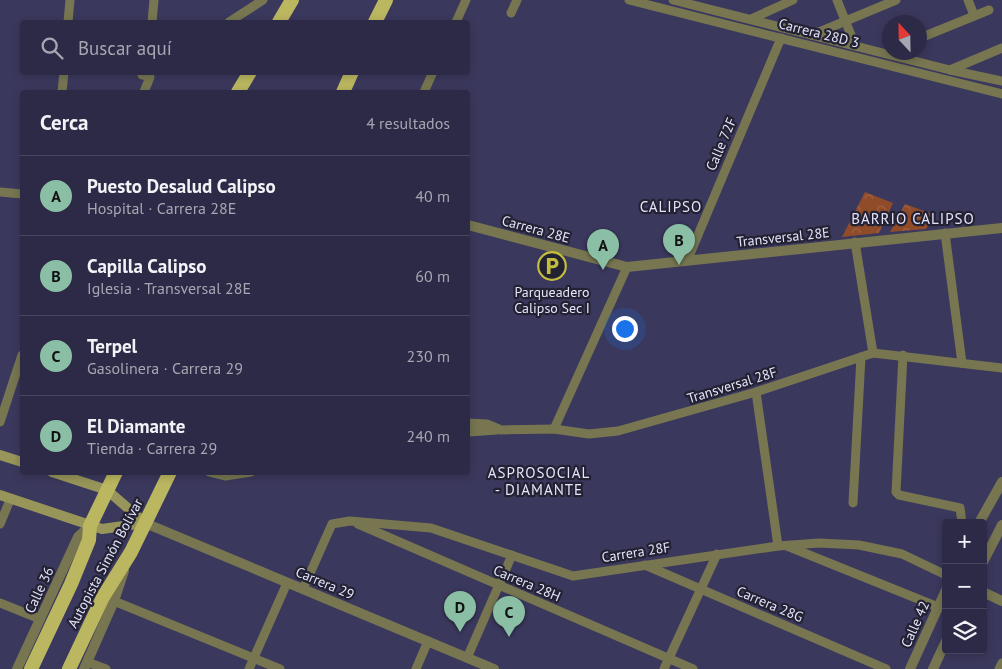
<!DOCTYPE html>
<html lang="es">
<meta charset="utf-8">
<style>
:root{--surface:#2c2a46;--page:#383651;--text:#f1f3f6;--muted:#a6a7b3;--line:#48465f;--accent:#8abfa5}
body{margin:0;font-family:"PT Sans",sans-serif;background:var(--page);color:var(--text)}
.controls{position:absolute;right:15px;bottom:15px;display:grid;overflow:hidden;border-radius:5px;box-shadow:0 2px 8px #0003}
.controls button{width:45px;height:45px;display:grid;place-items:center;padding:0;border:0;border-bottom:1px solid var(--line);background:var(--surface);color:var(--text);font:25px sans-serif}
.compass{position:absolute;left:882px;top:15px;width:45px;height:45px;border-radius:50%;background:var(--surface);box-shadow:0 2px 8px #0003;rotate:338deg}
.you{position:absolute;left:624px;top:328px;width:18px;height:18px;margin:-12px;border:4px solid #fff;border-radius:50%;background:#1a73e8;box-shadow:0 0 0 8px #1a73e833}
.badge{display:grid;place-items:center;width:32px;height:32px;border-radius:50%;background:var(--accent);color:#111;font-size:16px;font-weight:700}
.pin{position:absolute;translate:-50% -41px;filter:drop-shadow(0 1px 2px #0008)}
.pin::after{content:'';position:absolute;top:26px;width:18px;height:15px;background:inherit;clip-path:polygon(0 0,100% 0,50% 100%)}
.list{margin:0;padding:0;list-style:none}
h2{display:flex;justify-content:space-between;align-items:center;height:65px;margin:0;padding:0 20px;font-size:21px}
h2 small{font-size:16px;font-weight:400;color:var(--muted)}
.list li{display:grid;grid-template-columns:32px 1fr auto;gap:15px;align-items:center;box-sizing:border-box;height:80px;padding:0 20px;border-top:1px solid var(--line)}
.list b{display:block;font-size:19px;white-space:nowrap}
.list p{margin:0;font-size:16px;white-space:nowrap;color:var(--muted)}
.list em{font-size:16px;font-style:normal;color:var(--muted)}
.icon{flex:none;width:28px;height:28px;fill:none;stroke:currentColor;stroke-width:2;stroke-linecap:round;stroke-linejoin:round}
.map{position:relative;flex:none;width:1002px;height:669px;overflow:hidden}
.search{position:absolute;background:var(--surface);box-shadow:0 2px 8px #0003;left:20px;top:20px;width:450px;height:55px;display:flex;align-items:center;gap:12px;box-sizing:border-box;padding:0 18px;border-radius:5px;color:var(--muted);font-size:19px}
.panel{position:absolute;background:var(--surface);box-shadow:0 2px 8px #0003;left:20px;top:90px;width:450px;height:385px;border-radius:5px}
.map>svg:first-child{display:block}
.park{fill:url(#park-crowns)}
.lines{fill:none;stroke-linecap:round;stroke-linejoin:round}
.minor{stroke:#777651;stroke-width:9}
.tertiary{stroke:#777651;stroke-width:10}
.secondary{stroke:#979559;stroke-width:10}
.trunk{stroke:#bbb660;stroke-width:14}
.labels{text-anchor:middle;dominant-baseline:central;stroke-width:4.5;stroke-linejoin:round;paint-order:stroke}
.street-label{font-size:14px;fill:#e4e3fb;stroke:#232233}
.poi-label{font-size:14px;fill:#e4e3fb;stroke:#232233}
.neighbourhood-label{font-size:15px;letter-spacing:1px;fill:#e4e3fb;stroke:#232233}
</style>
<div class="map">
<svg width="1002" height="669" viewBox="0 0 1002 669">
<defs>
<pattern id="park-crowns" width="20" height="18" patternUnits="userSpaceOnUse" patternTransform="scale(1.25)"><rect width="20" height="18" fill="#904b28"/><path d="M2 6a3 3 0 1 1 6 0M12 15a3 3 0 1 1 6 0" fill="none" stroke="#9f6548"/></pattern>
</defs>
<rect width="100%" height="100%" fill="#3b385d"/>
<!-- park -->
<g class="park">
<polygon points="865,192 893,203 879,233 842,237"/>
<polygon points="905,204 935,215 926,229 890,232"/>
</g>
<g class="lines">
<!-- minor -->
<g class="minor">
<polyline points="629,0 1002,94"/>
<polyline points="673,0 950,70 1002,81"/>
<polyline points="837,0 855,45"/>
<polyline points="968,0 974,15"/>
<polyline points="511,13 517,0"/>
<polyline points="751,19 793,0"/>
<polyline points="68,22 70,0"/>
<polyline points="152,22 154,0"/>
<polyline points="229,22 263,0"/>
<polyline points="456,22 466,0"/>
<polyline points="812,35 896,0"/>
<polyline points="920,38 989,10"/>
<polyline points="950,70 1002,48"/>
<polyline points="143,72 142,75 150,77 144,92"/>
<polyline points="62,92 64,72"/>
<polyline points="424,92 433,72"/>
<polyline points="0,192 22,194"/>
<polyline points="945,233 962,363"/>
<polyline points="855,242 873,353"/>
<polyline points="687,261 781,38"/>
<polyline points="903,355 896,492 899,495 960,508 962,523"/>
<polyline points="756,392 778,546"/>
<polyline points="0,422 22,355"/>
<polyline points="468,423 487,424 501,430 554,429 589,434 618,431 756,392 873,353 1002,368"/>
<polyline points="554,429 627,267"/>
<polyline points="468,432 497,430"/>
<polyline points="209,472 225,476 251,472"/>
<polyline points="853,503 861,357"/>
<polyline points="0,524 10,500"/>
<polyline points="358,524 693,669"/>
<polyline points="787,546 938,607"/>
<polyline points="645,565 886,669"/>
<polyline points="303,589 332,524 350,521 431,528 573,576 778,546 819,543 859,545 902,554 946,575"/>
<polyline points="109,599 280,669"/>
<polyline points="0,603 40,619"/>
<polyline points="467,658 512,555"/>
<polyline points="87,662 106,669"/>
<polyline points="249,669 287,583"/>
<polyline points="416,669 428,641"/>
<polyline points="664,669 717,554"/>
<polyline points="999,669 1002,663"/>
</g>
<!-- tertiary -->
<g class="tertiary">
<polyline points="468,225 627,267 1002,228"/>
<polyline points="145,523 494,669"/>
<polyline points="979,523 1002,482"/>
<polyline points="983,562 1002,525"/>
<polyline points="983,592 1002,601"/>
<polyline points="17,669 78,537 90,526"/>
<polyline points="84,669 114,601 124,571"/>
<polyline points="910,669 946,590"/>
<polyline points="933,669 946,641"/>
</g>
<!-- secondary -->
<g class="secondary">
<polyline points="0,455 22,462"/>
<polyline points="52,472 107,490 145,523"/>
<polyline points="0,495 102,529 145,523"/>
</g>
<!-- trunk -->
<g class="trunk">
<polyline points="279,22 292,0"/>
<polyline points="375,22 386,0"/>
<polyline points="238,92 250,72"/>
<polyline points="343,92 352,72"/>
<polyline points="31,669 71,584 89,540 90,526 116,472"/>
<polyline points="69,669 103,597 131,552 170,472"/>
</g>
</g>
<!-- icons -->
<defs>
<symbol id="parking-ring" viewBox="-11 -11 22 22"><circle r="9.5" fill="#232233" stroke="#c3bd3e" stroke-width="1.5"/><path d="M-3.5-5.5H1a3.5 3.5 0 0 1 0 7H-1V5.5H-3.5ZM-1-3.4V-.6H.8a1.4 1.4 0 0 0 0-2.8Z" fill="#c3bd3e"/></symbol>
</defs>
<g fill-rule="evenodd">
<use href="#parking-ring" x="536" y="250" width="32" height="32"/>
</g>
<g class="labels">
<!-- street labels -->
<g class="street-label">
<text transform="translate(819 33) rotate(14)">Carrera 28D 3</text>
<text transform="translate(721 144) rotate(-67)">Calle 72F</text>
<text transform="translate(536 229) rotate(15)">Carrera 28E</text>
<text transform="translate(783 237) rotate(-6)">Transversal 28E</text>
<text transform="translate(732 385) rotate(-17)">Transversal 28F</text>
<text transform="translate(636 552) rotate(-9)">Carrera 28F</text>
<text transform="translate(105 563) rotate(-62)">Autopista Simón Bolívar</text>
<text transform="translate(325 583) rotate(23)">Carrera 29</text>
<text transform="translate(527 583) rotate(23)">Carrera 28H</text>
<text transform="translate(39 590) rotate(-65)">Calle 36</text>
<text transform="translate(770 604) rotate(23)">Carrera 28G</text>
<text transform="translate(915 624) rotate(-66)">Calle 42</text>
</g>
<!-- poi labels -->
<g class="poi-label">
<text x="552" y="292">Parqueadero<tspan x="552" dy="16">Calipso Sec I</tspan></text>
</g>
<!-- neighbourhood labels -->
<g class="neighbourhood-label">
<text x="671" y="206">CALIPSO</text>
<text x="913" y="218">BARRIO CALIPSO</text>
<text x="539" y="472">ASPROSOCIAL<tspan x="539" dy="17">- DIAMANTE</tspan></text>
</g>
</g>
</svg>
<div class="controls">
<button>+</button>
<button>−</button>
<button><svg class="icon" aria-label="layers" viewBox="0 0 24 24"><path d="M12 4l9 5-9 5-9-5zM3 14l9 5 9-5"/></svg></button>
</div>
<svg class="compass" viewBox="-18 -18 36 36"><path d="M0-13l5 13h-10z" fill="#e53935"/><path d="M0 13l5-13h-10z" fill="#a6a7b3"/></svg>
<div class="you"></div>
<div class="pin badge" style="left:603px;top:270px">A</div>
<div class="pin badge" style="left:679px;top:265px">B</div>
<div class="pin badge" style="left:509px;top:637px">C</div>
<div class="pin badge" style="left:460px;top:632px">D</div>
<div class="search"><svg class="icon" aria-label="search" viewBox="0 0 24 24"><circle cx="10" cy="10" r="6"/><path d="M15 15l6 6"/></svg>Buscar aquí</div>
<section class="panel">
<h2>Cerca<small>4 resultados</small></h2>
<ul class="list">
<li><span class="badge">A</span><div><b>Puesto Desalud Calipso</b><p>Hospital · Carrera 28E</p></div><em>40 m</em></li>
<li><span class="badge">B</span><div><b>Capilla Calipso</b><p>Iglesia · Transversal 28E</p></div><em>60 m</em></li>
<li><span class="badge">C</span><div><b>Terpel</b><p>Gasolinera · Carrera 29</p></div><em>230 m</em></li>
<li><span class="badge">D</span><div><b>El Diamante</b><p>Tienda · Carrera 29</p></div><em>240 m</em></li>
</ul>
</section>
</div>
